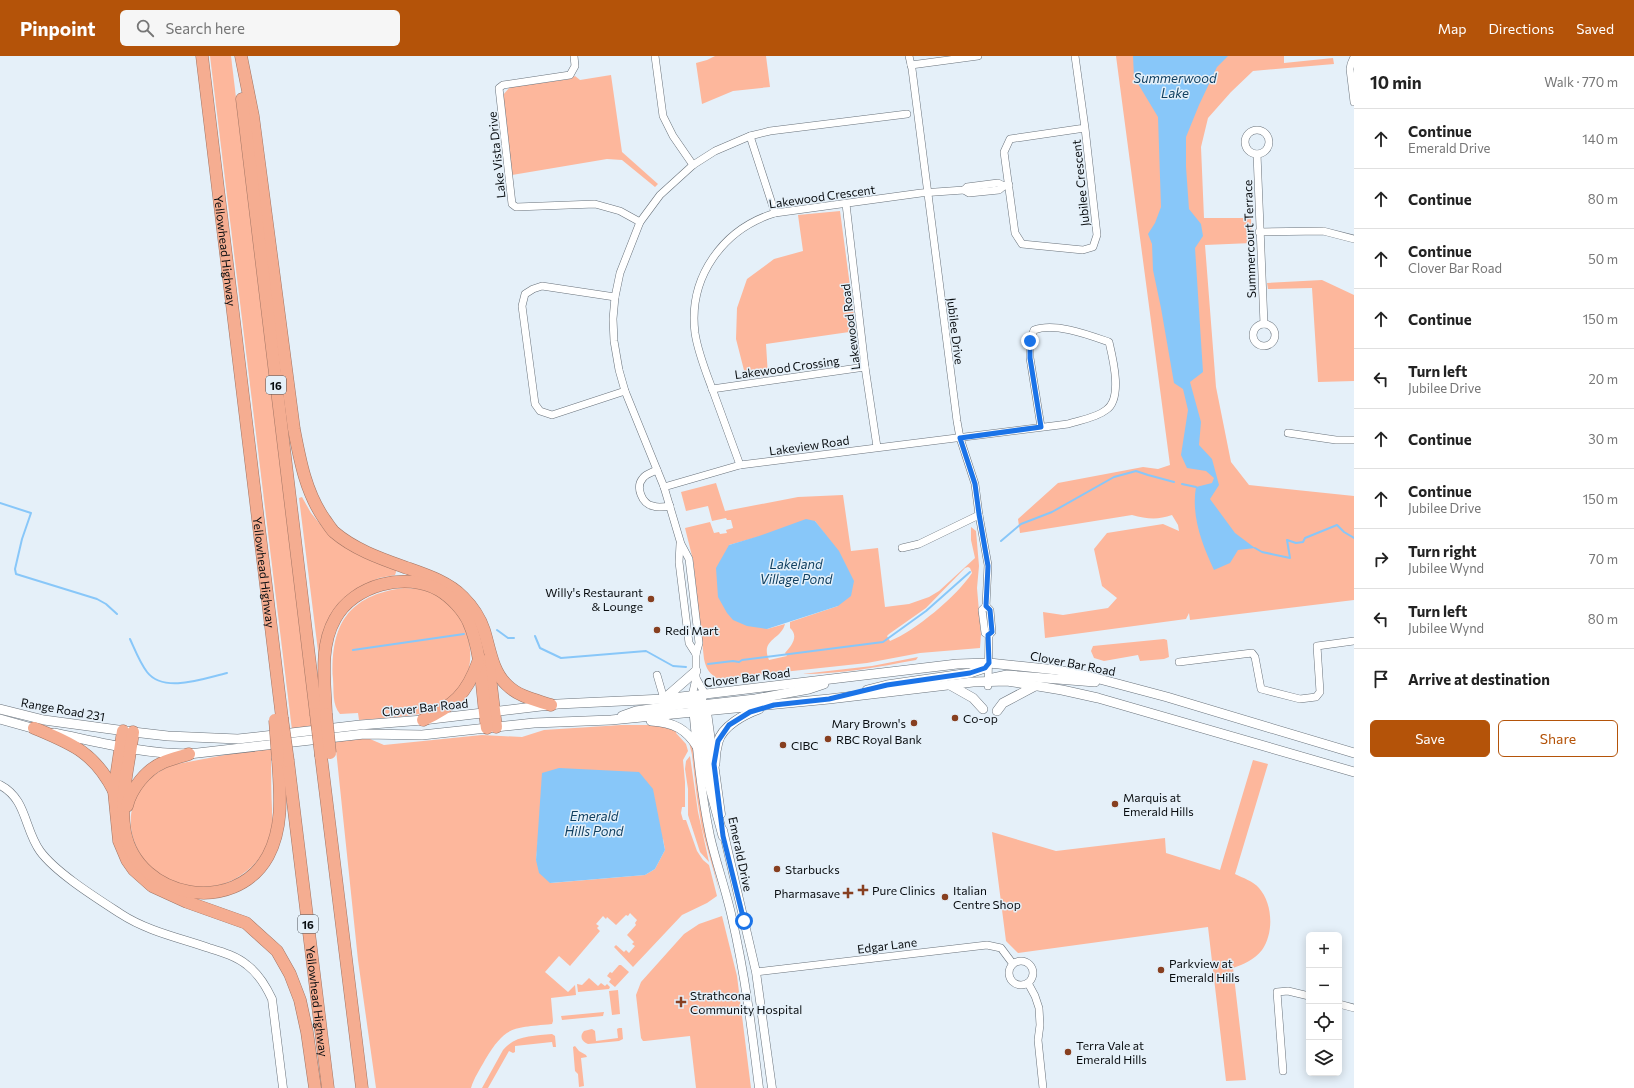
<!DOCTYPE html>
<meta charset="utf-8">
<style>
:root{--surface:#fff;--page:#f6f6f6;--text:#222;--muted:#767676;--line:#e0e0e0;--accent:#b45309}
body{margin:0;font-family:Commissioner,sans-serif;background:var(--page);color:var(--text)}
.controls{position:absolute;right:12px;bottom:12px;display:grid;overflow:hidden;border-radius:6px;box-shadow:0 2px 10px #0003}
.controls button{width:36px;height:36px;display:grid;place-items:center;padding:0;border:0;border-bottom:1px solid var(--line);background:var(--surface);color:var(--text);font:20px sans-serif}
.stop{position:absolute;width:12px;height:12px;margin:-9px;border:3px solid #1a73e8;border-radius:50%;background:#fff}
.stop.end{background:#1a73e8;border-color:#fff;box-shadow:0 1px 4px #0008}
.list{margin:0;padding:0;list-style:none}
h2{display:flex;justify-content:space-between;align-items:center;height:52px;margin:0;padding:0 16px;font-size:17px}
h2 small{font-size:13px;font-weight:400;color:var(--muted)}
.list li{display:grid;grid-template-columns:26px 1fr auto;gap:12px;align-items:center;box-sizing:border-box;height:60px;padding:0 16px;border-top:1px solid var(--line)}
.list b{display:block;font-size:15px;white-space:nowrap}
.list p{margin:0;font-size:13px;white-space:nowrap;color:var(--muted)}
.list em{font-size:13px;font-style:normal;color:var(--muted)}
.actions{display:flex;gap:8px;padding:12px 16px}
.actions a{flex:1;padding:9px 0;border:1px solid var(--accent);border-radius:6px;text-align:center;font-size:14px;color:var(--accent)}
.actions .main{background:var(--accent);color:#fff}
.icon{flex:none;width:22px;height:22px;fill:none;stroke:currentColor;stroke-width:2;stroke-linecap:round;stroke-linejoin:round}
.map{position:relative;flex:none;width:1354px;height:1032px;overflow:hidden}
header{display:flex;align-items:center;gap:24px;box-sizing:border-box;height:56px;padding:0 20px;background:var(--accent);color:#fff}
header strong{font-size:19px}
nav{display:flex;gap:22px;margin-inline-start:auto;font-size:14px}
.search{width:280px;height:36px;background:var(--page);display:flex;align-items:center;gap:10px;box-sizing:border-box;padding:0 14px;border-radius:6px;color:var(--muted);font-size:15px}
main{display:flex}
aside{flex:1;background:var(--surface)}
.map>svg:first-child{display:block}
.green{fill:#fdb79c;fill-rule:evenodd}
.water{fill:#88c7f9}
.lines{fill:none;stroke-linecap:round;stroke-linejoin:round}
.stream{stroke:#88c7f9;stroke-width:2}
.minor-casing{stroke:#69727b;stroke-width:8}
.tertiary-casing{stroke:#69727b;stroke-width:9}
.secondary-casing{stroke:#69727b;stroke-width:10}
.motorway-casing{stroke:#a27564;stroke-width:13}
.minor{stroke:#fff;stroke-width:7}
.tertiary{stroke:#fff;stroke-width:8}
.secondary{stroke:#fff;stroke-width:9}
.motorway{stroke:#f5ad91;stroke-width:12}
.motorway-bridge-casing{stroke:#a27564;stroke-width:13;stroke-linecap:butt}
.motorway-bridge{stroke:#f5ad91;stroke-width:12}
.route{stroke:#1a73e8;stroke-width:5}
.poi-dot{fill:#873f20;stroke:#e5f0f9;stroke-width:1.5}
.labels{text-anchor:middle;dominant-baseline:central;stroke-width:3;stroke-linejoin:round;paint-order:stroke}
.shield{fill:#e5f0f9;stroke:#4b5156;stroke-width:1}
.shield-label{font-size:11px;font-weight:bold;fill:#090d10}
.street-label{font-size:12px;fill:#090d10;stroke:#e5f0f9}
.poi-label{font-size:12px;fill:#090d10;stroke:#e5f0f9;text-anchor:start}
.water-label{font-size:13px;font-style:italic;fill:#114061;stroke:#e5f0f9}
</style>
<header>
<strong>Pinpoint</strong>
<div class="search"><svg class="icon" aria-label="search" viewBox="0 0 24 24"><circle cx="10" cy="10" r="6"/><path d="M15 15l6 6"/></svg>Search here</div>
<nav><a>Map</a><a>Directions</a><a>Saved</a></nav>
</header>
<main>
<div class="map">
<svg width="1354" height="1032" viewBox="0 0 1354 1032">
<rect width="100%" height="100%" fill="#e5f0f9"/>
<!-- green -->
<g class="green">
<polygon points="210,0 231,0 312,672 292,674"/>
<polygon points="715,0 766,0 770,31 733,35 702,48 696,7 707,4"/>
<path d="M 1116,0 L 1284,0 L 1284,7 L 1333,2 L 1334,8 L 1253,15 L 1231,36 L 1208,62 L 1201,91 L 1204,162 L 1251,162 L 1252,187 L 1205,189 L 1216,331 L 1231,406 L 1249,429 L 1354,440 L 1354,544 L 1190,564 L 1189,557 L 1186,563 L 1045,582 L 1043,556 L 1063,559 L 1108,552 L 1117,542 L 1102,530 L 1094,493 L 1107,477 L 1163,468 L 1179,475 L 1178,469 L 1172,459 C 1158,464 1147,463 1132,459 L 1020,477 L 1018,463 L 1058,427 L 1143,411 L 1158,413 L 1170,409 Z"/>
<polygon points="611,19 622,96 658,128 655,131 622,104 607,103 512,119 503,39 510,31 570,23 575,20 580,24"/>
<polygon points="840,155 856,275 766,288 768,320 746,322 736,283 737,252 747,223 774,203 803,195 798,159"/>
<polygon points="1322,224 1354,239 1354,325 1318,326 1312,232 1268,233 1267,227"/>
<path d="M 716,427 L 725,455 L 798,441 L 843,439 L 851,495 L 878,492 L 885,551 L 909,548 L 929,541 L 939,535 L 975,502 L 971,484 L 971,471 L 976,475 L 979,510 L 977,532 L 981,579 L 980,592 L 920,597 L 867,607 L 719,623 C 710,619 706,613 704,603 L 693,504 L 685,472 L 710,466 L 714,477 L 719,476 L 720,478 L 727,477 L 726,474 L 733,472 L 731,464 L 727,464 L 726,462 L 712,465 L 708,450 L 686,455 L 681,436 ZM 815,465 L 824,477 L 838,550 L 790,566 L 790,572 C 799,580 792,589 785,597 L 787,600 L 769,604 C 760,583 781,584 785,568 L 767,573 L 729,489 ZM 968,511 L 970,512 L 972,517 C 957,540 915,575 890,585 L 887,580 L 889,578 L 926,552 L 965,512 Z"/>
<polygon points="302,441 311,457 324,473 397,513 395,519 379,522 357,533 319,603 299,442"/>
<path d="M 404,532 C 418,532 433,535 445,542 C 450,546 455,553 458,558 C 470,580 475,601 465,625 C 459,637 445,647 434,654 C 423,660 374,663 359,664 L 358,657 L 340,658 C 332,648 334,636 333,623 C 330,569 348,539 404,532 Z"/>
<polygon points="1164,583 1167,584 1169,601 1164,603 1140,605 1138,599 1104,605 1094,602 1091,595 1093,590"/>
<path d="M 918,601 L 916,604 C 878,611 841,618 802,618 L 872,610 Z"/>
<path d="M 621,669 L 664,669 L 677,675 L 676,677 L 686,688 L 688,695 L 683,704 L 685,726 L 685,751 L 682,751 L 681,757 L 683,764 L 686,764 L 697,795 L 703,804 L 709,809 L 717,840 L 707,847 L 682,859 L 633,911 L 614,891 L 616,889 L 624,896 L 626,894 L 629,897 L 635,890 L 632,888 L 634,886 L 627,879 L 636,869 L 635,867 L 637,864 L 630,857 L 628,860 L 626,859 L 616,869 L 607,861 L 606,863 L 603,860 L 596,868 L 599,870 L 597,872 L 600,875 L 570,910 L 559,900 L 545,916 L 568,936 L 575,929 L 576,939 L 551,942 L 553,965 L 552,968 C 513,972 506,969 485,1004 C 480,1013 474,1022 471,1032 L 376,1032 L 358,904 L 335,684 L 367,680 L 370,683 L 384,689 L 482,679 L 522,681 L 544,674 ZM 663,783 L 665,794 L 655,813 L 645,819 L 551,827 L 536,804 L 538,785 Z"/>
<polygon points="689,686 694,695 706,779 720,838 702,773 697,742 692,699"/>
<path d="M 271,692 C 271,712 271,733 272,753 C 272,760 273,770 271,777 C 265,799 254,812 235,823 C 223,829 213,831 200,831 C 195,831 190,832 185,831 C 174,830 159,820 151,812 C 117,776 127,728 172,709 L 246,695 Z"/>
<polygon points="690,700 698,756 709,806 700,796 688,759 688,733 685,713 686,705"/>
<path d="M 1253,704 L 1268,708 L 1235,818 C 1243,822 1253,825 1259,832 C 1273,848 1274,877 1262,894 C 1254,904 1244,908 1233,912 L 1246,1024 L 1226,1025 L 1208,871 L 1018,897 L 1006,885 L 992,776 L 1056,795 L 1165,782 L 1166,797 L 1220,814 Z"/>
<polygon points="722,860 737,920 751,1032 696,1032 690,980 645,985 643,985 641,982 636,939 641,926 684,878 699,868"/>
<polygon points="619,909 621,909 629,916 615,931 609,926 611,923 607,920 610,916 612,917"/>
<polygon points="589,922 598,930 601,927 605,930 607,928 610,931 609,933 578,936 577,928 582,929"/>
<polygon points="618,934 620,958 612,959 609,935"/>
<polygon points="604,956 603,960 562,964 561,960"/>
<path d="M 619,972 L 622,972 L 623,983 L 619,985 L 588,988 C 582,986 579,980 584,975 L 592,973 L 595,975 L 596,985 L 618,982 L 617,973 Z"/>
<path d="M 552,978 L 555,980 L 556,991 L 553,991 L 552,986 L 515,990 L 515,996 L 513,997 L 509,995 L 488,1032 L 482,1032 L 503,994 C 515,979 534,980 552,978 Z"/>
<polygon points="575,990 579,995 586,999 587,1001 581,1002 584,1030 579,1031 578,1018 575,1015 573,991"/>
</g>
<!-- water -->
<g class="water">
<path d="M 1133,0 L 1228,0 L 1217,11 L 1199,49 L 1186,81 L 1186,111 L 1189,153 L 1201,168 L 1203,180 L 1195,192 L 1203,316 L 1190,326 L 1201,366 L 1199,389 L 1212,403 L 1219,429 L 1210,443 L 1235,477 L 1255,492 L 1238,494 L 1230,507 L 1214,514 C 1202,488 1191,460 1196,431 L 1212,427 L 1214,422 L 1206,415 L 1187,412 L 1181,399 L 1188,354 L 1183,333 L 1174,327 L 1161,252 L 1153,214 L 1152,188 L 1148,178 L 1155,167 L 1161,151 L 1158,61 L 1134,21 Z"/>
<polygon points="806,463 815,465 839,495 854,525 851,540 838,550 767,573 747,570 733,564 727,557 718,541 716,512 729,489 759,480"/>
<polygon points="559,712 639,716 653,733 665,794 655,813 645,819 550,827 539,817 536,804 542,717"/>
</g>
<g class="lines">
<!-- stream -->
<g class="stream">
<polyline points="1182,428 1196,431"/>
<polyline points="0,447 31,457 22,483 15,513 16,518 97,543 106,548 117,558"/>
<polyline points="1001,485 1021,468 1052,456 1114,421 1136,415 1148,419 1174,426"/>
<polyline points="1255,492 1262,496 1290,502 1287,484 1296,487 1303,486 1305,482 1337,469 1344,476 1354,482"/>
<polyline points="497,574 508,582 514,582"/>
<polyline points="535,580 540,592 561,602 646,595 673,610 686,611"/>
<path d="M 130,583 C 135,594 140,607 147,616 C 164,638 205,622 227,617"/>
<polyline points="353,594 464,578"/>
<polyline points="708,608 733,605 739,606 742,604 883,586 926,555 970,516"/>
</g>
<defs>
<g id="minor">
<polyline points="574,0 575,10 570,19 503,29 499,32 512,148 516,151 595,148 620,155 640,166"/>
<polyline points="655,0 663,60 673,80 693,109"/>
<polyline points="909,0 912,13 957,365 960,382 975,428 979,459 988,509 986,550"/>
<polyline points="1075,0 1085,72 1097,179 1093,191 1083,194 1022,188 1015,177 1004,96 1010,83 1085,72"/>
<polyline points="1354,1 1351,8 1350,13 1354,46"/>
<polyline points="911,9 978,0"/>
<circle cx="1257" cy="86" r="12"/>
<polyline points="750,80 775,157"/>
<polyline points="1257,98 1264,268"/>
<polyline points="964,134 969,137 999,134 1004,130"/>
<polyline points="846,148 865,311 877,391"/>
<polyline points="1259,176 1323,175 1354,183"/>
<polyline points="615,241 542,230 533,233 525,238 522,250 535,348 540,355 552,359 625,335"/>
<circle cx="1264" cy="279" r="11"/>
<polyline points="712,333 865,311"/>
<polyline points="1288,377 1336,384 1354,384"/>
<path d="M 740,409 C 731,384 722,360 713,335 C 706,316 698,297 695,277 C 688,221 723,173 775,157 L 921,137 L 964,134 L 967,131 L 998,127 L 1004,130 L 1009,129"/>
<path d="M 657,414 C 653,416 646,418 643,422 C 635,431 642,448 653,450 C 658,452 664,451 670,450"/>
<path d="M 664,431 L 740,409 L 1068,368 C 1080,364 1096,362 1106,354 C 1123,343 1113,303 1109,286 C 1089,279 1055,266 1034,274 L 1030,285 L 1030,302 L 1041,371"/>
<polyline points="680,488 679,506 689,587 696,598"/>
<polyline points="902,492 919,488 979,459"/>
<polyline points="986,550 982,554 985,577 989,579"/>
<polyline points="986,550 990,554 992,576 989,579"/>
<polyline points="1179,606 1252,597 1255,601 1261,633 1300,643 1316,641 1320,636 1317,590 1354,585"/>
<polyline points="657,619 664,643"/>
<polyline points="696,622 705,638"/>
<polyline points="988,630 989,579"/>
<polyline points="692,640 696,622 696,598 699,587 689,503 681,488 664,431 625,335 619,314 614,285 613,263 615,241 620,217 640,166 660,139 693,109 715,95 750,80 770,75 907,58"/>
<circle cx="1021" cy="917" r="12"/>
<polyline points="756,916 987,889 1001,892 1013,908"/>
<polyline points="1028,927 1035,940 1039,952 1040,969 1038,984 1043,1032"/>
<polyline points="1339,948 1354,952"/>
<polyline points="1283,1015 1277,936 1288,935 1309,940"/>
</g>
<g id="tertiary">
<polyline points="706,649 721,758"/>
<path d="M 693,651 C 697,694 701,737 710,780 C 716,807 726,834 732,862 C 745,918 752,975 759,1032"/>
<path d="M 0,729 C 27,743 24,773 40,795 C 56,817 98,843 121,858 C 147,875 180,882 209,892 C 222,896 236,900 247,909 C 259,918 266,930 272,943 L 283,1032"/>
<polyline points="723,774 756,916 772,1032"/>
</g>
<g id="secondary">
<polyline points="993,622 1007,619 1095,626"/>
<polyline points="950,629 973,642 983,653"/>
<polyline points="867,634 887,629 970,617 985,612 989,607"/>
<polyline points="664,643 696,615"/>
<polyline points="699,651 709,728 723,780"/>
<polyline points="0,653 44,664 133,676 168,680 238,683 360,669 423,664 558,648 664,643 957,608 989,607 1057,614 1088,620 1167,641 1354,697"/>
<polyline points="997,655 1003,647 1035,630"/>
<polyline points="693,657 701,649 755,643 809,633 824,628"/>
<polyline points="622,660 636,655 692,647 697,646 702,642"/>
<polyline points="0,663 39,674"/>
<path d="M 651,665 C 673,666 687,673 698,692"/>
<path d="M 54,677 C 98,686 143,698 189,698 L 364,678 L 422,679 L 534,667 L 611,664 L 829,643 L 973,626 L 1007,625 L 1062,634 L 1098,642 L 1354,716"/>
<path d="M 715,708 C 715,701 716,693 718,686 C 722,670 745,658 759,653"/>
</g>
<g id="motorway">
<path id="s1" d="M 202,0 L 282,662"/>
<path d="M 241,0 L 253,60 L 294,373 C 300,405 306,437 325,464 C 328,468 331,473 334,476 C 355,494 382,503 407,512 C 427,519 448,526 463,541 C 472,550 480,562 484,574 C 490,593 492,615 507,629 C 519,641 536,644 551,649"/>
<polyline points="242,43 316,658"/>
<polyline points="488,604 496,671"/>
<path d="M 326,658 C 325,626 319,591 335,563 C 353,529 406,515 439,534 C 451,541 464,555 469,567 C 482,596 482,641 487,672"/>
<path d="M 423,664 C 453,650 467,638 478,606"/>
<path d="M 34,672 C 72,688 94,696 114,735"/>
<polyline points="123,675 114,735 119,785 127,804 134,814 152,830 187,846 246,867 277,895 290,918 300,944 307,976 315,1032"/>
<path d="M 133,676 C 129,709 119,743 125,776 C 138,843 235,860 268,800 C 284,770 280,736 278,704"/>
<polyline points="321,700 362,1032"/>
<path id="s2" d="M 288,705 L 328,1032"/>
<path d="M 127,750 C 131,733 146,714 162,707 C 170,703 180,701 189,698"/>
</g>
</defs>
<!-- minor casing -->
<use href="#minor" class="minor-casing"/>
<!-- tertiary casing -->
<use href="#tertiary" class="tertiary-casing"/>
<!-- secondary casing -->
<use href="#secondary" class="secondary-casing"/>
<!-- motorway casing -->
<use href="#motorway" class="motorway-casing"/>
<!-- minor -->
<use href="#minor" class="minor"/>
<!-- tertiary -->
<use href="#tertiary" class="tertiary"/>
<!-- secondary -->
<use href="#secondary" class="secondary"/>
<!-- motorway -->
<use href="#motorway" class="motorway"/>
<defs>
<g id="motorway-bridge">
<polyline points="316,658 321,700"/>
<polyline points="326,658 330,697"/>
<polyline points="282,662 288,705"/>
<polyline points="275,664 278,704"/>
</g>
</defs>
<!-- motorway-bridge casing -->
<use href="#motorway-bridge" class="motorway-bridge-casing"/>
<!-- motorway-bridge -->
<use href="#motorway-bridge" class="motorway-bridge"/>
</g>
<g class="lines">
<!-- route -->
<polyline class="route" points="744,865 723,780 714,708 718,685 729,669 750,656 774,649 829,643 887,629 970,617 985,612 989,607 988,579 992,576 990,554 986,550 988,510 979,458 975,428 960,382 1041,371 1030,302 1030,285"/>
</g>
<!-- markers -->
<g class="poi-dot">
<circle cx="651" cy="543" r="4"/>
<circle cx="657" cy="574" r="4"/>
<circle cx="955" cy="662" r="4"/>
<circle cx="914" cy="667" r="4"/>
<circle cx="828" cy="683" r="4"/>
<circle cx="783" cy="689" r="4"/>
<circle cx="1115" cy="748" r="4"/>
<circle cx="777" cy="813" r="4"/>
<path d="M861 828h4v4h4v4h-4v4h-4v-4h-4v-4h4z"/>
<path d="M846 831h4v4h4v4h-4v4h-4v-4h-4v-4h4z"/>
<circle cx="945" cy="841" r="4"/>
<circle cx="1161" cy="914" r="4"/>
<path d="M679 940h4v4h4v4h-4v4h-4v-4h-4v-4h4z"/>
<circle cx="1068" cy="996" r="4"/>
</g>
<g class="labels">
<!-- shield labels -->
<g class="shield">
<rect x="266" y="320" width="20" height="18" rx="3"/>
<rect x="298" y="859" width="20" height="18" rx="3"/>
</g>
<g class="shield-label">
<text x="276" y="329">16</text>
<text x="308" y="868">16</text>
</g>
<!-- street labels -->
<g class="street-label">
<text transform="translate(496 99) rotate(-96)">Lake Vista Drive</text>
<text transform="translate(1080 127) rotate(-96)">Jubilee Crescent</text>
<text transform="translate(822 140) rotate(-8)">Lakewood Crescent</text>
<text transform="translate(1249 183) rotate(-92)">Summercourt Terrace</text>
<text stroke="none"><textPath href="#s1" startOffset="196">Yellowhead Highway</textPath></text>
<text transform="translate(850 271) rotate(-97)">Lakewood Road</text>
<text transform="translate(956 275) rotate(83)">Jubilee Drive</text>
<text transform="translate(787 311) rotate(-8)">Lakewood Crossing</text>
<text transform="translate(809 389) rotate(-8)">Lakeview Road</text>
<text stroke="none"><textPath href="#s1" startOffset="520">Yellowhead Highway</textPath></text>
<text transform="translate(1073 607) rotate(11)">Clover Bar Road</text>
<text transform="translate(747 621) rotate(-7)">Clover Bar Road</text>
<text transform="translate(425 651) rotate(-6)">Clover Bar Road</text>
<text transform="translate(63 653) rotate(10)">Range Road 231</text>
<text transform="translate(741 798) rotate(78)">Emerald Drive</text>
<text transform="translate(887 889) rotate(-7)">Edgar Lane</text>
<text stroke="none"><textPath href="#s2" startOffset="242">Yellowhead Highway</textPath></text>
</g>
<!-- poi labels -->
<g class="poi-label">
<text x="643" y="536" text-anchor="end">Willy's Restaurant<tspan x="643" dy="14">&amp; Lounge</tspan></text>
<text x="665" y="574">Redi Mart</text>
<text x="963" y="662">Co-op</text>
<text x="906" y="667" text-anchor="end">Mary Brown's</text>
<text x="836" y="683">RBC Royal Bank</text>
<text x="791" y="689">CIBC</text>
<text x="1123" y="741">Marquis at<tspan x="1123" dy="14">Emerald Hills</tspan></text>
<text x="785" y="813">Starbucks</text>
<text x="872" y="834">Pure Clinics</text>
<text x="953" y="834">Italian<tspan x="953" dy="14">Centre Shop</tspan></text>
<text x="840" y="837" text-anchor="end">Pharmasave</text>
<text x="1169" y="907">Parkview at<tspan x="1169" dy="14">Emerald Hills</tspan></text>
<text x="690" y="939">Strathcona<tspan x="690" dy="14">Community Hospital</tspan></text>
<text x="1076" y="989">Terra Vale at<tspan x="1076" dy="14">Emerald Hills</tspan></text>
</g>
<!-- water labels -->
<g class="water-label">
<text x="1175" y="22">Summerwood<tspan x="1175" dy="15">Lake</tspan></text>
<text x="796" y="508">Lakeland<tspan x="796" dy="15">Village Pond</tspan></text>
<text x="594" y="760">Emerald<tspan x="594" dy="15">Hills Pond</tspan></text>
</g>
</g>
</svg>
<div class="controls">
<button>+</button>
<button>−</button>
<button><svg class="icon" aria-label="locate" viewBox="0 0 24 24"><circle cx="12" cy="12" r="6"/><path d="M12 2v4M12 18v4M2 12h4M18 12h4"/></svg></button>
<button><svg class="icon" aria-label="layers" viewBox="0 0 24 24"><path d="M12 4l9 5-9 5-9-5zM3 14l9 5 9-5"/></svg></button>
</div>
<div class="stop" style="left:744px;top:865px"></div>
<div class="stop end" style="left:1030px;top:285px"></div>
</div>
<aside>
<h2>10 min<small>Walk · 770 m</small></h2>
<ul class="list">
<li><svg class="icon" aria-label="ahead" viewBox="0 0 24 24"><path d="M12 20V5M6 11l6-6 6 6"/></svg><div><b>Continue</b><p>Emerald Drive</p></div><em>140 m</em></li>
<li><svg class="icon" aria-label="ahead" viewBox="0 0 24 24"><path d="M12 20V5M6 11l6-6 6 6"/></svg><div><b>Continue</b></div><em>80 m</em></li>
<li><svg class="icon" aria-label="ahead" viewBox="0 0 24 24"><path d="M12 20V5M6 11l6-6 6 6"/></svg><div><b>Continue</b><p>Clover Bar Road</p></div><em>50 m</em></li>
<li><svg class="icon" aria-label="ahead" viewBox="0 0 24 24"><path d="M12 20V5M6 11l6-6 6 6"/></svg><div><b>Continue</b></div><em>150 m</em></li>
<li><svg class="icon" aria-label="left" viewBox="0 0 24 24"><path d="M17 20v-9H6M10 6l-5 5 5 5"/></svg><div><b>Turn left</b><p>Jubilee Drive</p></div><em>20 m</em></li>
<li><svg class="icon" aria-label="ahead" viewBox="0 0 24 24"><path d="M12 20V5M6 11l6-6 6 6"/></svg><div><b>Continue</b></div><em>30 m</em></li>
<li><svg class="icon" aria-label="ahead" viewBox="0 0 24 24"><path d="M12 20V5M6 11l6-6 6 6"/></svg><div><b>Continue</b><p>Jubilee Drive</p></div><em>150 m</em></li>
<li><svg class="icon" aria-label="right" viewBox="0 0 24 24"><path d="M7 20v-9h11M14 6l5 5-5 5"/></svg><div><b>Turn right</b><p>Jubilee Wynd</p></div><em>70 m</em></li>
<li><svg class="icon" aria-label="left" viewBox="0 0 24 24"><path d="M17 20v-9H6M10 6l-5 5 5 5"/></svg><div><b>Turn left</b><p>Jubilee Wynd</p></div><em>80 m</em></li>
<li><svg class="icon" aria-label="arrive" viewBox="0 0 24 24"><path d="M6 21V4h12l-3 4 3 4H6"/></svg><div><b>Arrive at destination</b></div></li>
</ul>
<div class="actions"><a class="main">Save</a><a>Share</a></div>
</aside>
</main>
